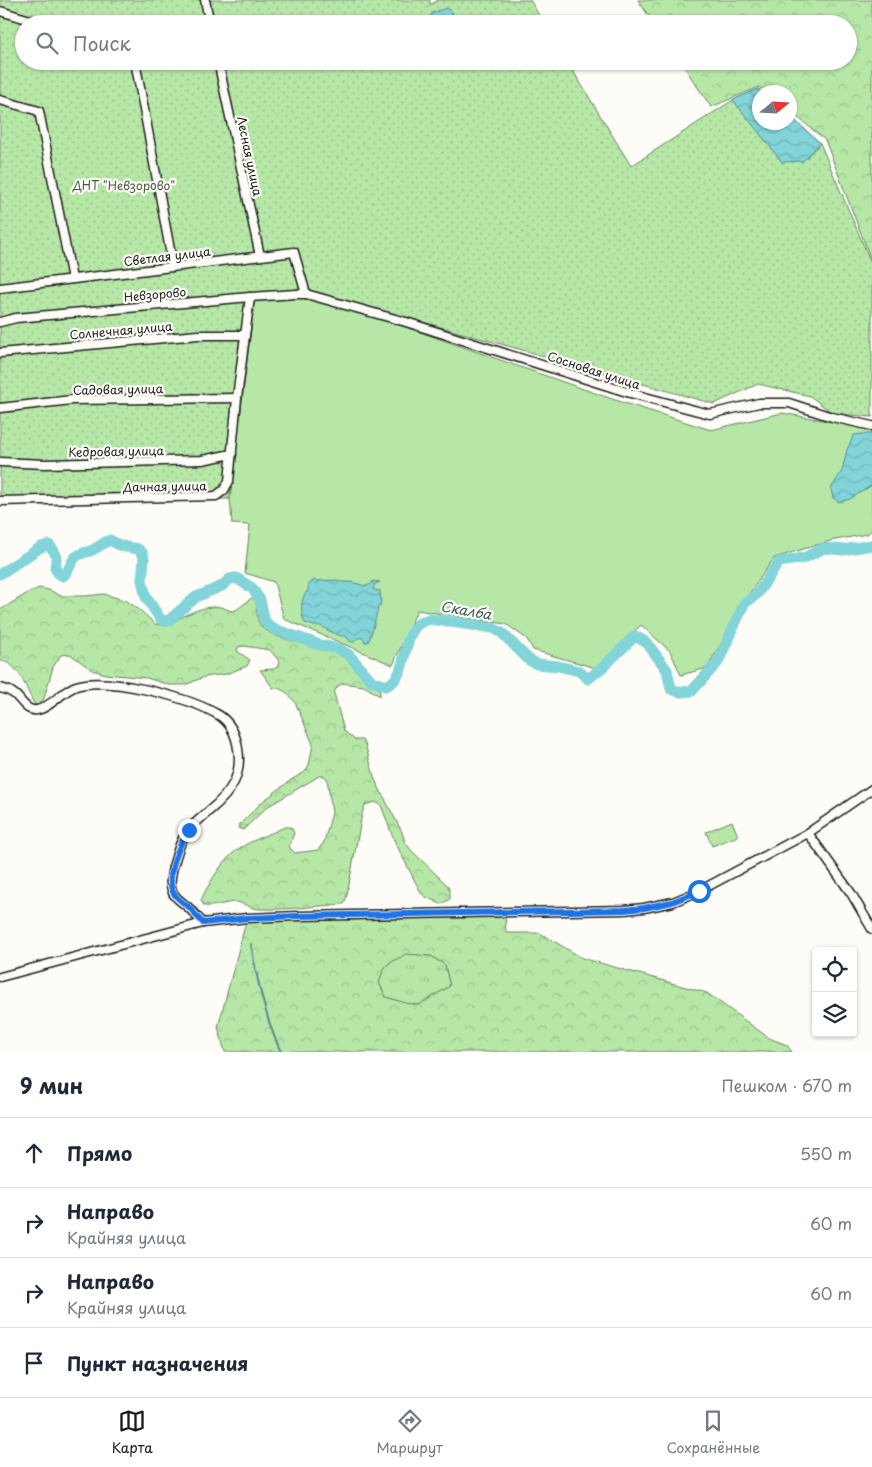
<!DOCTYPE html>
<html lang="ru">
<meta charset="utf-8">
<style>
:root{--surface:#fff;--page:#f6f6f7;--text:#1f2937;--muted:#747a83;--line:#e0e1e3;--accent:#1c1c1c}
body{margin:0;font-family:"Playpen Sans",sans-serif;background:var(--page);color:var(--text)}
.controls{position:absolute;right:15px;bottom:15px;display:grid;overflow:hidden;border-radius:5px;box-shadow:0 1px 4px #0004}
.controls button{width:45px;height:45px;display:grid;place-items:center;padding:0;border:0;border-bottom:1px solid var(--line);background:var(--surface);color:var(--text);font:25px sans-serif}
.compass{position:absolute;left:752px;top:85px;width:45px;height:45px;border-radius:50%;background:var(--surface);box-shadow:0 1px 4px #0004;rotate:72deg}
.stop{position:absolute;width:15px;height:15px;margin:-11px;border:4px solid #1a73e8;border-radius:50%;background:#fff}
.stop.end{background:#1a73e8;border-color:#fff;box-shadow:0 1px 5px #0008}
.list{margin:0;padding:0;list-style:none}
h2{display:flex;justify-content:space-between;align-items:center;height:65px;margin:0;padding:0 20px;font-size:21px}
h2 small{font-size:16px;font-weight:400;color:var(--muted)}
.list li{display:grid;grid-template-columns:32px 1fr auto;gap:15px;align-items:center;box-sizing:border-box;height:70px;padding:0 20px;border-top:1px solid var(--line)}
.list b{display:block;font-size:19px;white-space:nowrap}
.list p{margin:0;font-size:16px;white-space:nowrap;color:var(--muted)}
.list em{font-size:16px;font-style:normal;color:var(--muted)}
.icon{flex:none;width:28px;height:28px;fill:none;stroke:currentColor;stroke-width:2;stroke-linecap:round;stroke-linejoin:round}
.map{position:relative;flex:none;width:872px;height:1052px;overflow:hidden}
.search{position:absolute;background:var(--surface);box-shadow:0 1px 4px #0004;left:15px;right:15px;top:15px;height:55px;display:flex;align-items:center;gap:12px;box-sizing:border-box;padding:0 18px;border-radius:28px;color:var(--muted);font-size:19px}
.sheet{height:345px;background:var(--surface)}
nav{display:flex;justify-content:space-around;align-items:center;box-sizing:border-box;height:70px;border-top:1px solid var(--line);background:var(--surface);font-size:14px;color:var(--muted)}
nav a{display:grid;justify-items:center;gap:2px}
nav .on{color:var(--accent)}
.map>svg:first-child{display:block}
.grass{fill:url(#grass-tufts);stroke:#698262}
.forest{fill:url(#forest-crowns);stroke:#698262;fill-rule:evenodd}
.park{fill:url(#park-dots);stroke:#698262}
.pitch{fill:#b6e7a7;stroke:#698262}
.water{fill:url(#water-waves);stroke:#598a8d}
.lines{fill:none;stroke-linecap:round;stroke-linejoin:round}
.stream{stroke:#598a8d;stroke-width:2}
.river{stroke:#82d4d9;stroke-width:11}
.minor-casing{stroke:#1c1c1c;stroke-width:11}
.minor{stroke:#fdfcf7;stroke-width:8}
.route{stroke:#1a73e8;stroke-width:6}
.labels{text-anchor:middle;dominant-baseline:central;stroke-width:4.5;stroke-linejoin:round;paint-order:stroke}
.street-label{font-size:12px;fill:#1c1c1c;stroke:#fdfcf7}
.park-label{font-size:12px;fill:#4a5946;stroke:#fdfcf7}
.water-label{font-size:14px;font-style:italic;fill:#405c5e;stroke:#fdfcf7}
</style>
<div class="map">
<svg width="872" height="1052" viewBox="0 0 872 1052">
<defs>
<pattern id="grass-tufts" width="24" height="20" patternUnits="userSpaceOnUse" patternTransform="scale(1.25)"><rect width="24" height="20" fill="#b6e7a7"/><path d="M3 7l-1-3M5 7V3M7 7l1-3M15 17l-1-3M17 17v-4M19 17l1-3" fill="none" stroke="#9cc68f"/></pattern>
<pattern id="forest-crowns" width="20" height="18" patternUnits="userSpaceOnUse" patternTransform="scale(1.25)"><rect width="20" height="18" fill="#b6e7a7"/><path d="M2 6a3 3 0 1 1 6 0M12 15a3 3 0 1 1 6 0" fill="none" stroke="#9cc68f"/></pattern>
<pattern id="park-dots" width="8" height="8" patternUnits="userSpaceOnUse" patternTransform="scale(1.25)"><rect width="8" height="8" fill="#b6e7a7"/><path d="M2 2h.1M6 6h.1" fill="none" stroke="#9cc68f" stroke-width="1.8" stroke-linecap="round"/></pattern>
<pattern id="water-waves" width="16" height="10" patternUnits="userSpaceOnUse" patternTransform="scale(1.25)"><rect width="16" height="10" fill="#82d4d9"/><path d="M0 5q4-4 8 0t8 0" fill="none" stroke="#70b5ba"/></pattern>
</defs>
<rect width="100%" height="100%" fill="#fdfcf7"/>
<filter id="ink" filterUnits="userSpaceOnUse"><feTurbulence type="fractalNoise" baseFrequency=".02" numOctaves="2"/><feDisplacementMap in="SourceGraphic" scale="10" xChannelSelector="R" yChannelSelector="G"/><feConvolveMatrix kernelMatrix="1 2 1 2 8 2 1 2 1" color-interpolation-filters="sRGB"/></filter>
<g filter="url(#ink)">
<!-- grass -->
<path class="grass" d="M 405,953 L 431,956 L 445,965 L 450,986 L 419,1005 L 405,1003 L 386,997 L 379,983 C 381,977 383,968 388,964 C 393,960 400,958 405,953 Z"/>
<!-- forest -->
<g class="forest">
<polygon points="638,0 872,0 872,262 825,140 790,111 790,92 766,92 759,87 711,107 680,61 848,61 848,24 654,24"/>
<path d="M 39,588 L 49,590 L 61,596 L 85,596 L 104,594 L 127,601 L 141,611 L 155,624 L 166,626 C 183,616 201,605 221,607 C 225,608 229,611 233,611 C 238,610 247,601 252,598 L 256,600 C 257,606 256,616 259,623 C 266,640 324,646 340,655 C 349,659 352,667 359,674 C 365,680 373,685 380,690 L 380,696 L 364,686 L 343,683 L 337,687 L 334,693 L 344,731 L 355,740 L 362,740 L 365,744 L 375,780 L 402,832 L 405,842 L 411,850 L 448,886 L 450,892 L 450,899 L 441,904 L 426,897 L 421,893 L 394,840 L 381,805 L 375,802 L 365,805 L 362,814 L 347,895 L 344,904 C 316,906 288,910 260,909 C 250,909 244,902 234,902 C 224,903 214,907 204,906 L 201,900 C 209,883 222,861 238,849 C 252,840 270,834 285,827 L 291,827 L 294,833 L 289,847 L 295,853 L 318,850 L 324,842 L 332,813 L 327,778 L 324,776 L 319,776 L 267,807 L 243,830 L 238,828 L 240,824 L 262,802 L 291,780 L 305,772 L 309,765 L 313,744 L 295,702 L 286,692 L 278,688 L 273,688 L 260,670 L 274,669 L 278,666 L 279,661 L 270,650 L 244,646 L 238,647 L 237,651 L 250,660 L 247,666 L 226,674 L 204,677 L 185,685 L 169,685 L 147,678 L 106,674 L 92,670 L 70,654 L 61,655 L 53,667 L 44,698 L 41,704 L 35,705 C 26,691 20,662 0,661 L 0,610 C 13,603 25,593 39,588 Z"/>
<path d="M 505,911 L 506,933 L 540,933 L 582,958 L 707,993 L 769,1038 L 787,1045 L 792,1052 L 225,1052 L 218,1027 L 247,918 ZM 406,954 L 431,956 L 445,965 L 450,986 L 419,1005 L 405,1003 L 386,997 L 379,983 C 381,977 383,968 388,964 C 393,960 400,958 406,954 Z"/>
</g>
<!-- park -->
<polygon class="park" points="0,0 430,0 430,5 438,0 530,0 544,24 24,24 24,61 567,61 631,166 733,100 758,89 762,92 760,92 760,122 790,122 790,116 820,143 872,265 872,417 832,413 810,396 758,384 714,404 309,290 308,293 255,296 230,499 0,503"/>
<!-- pitch -->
<g class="pitch">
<polygon points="308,293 612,399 711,430 782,413 851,425 872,430 872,530 867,534 830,541 774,558 751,591 707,668 681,675 670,651 641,625 596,668 533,650 527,639 506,624 417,610 393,665 284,619 274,582 245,573 250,525 232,524 230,499 255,296"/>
<polygon points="732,821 738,836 712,846 706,832"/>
</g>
<!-- water -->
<g class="water">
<polygon points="446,8 452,12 453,17 450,24 424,24 426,19 430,17 432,13"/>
<polygon points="758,89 762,92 760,92 760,122 790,122 790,116 820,143 803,161 782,162 733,100"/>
<polygon points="863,434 872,434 872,485 850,499 839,502 833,498 831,489 842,471 847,450 854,435"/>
<path d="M 314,580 L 316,581 L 337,580 L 341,582 L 351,582 L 366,586 L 371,584 L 373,581 L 380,582 L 375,584 L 373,588 L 374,590 L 380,591 L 381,600 L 380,606 L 378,606 C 378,611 371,637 368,642 L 365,642 L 363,638 C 358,637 356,639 354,642 C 349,642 348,639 346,636 L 341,636 L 327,630 L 321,626 L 314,626 L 305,623 C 300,613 300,598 308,590 C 308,585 310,583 314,580 Z"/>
</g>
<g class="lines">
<!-- stream -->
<path class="stream" d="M 251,944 C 257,981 265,1018 281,1052"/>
<!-- river -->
<path class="river" d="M 0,574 L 41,547 L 49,545 C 57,553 57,557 55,568 L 58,573 L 63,576 C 70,571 70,561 77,556 C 83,552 91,552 96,548 C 102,545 104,542 110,540 L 121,546 L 138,549 L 143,554 L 144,559 L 142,580 L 146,597 L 161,620 L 168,621 L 196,597 L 215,589 L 222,586 L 230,579 L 236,578 L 252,588 L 260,600 L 265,622 L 274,629 L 320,645 L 339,649 L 349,655 L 372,681 L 386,686 C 414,674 396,625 430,619 L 493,628 L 502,633 L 529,660 L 537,664 L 558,666 L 579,671 L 588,679 L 603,667 L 635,636 L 647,643 L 667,670 L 671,689 L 680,692 L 692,691 L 718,662 L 744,604 L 757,594 L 779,562 L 804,558 L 824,548 L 843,550 L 872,545"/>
<defs>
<g id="minor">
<polyline points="205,0 210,24"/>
<polyline points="0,11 44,24"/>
<polyline points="135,61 173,266"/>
<polyline points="218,61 260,256"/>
<polyline points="0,100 39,111 72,279"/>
<polyline points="0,288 294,252 306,294"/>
<polyline points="0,322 16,318 250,297 296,294 306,294 406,322 630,393 694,410 710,414 759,403 789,403 832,417 872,426"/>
<polyline points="0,353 198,335 245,335"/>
<polyline points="0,408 72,400 237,398"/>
<polyline points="0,462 45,464 202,460 232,454"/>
<polyline points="0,501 216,496 224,490 229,481 237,398 250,297"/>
<path d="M 0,688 C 5,689 9,690 14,694 C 21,699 26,712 37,710 C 50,708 62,691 76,686 C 108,676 186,697 215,713 C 227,719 234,730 237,743 C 244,774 232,792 209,811 C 202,817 195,823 189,829 C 180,840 177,854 173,867 C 171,876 169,885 173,893 C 176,899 185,904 190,909 C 194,913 198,918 203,923"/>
<polyline points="808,833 851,893 872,929"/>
<polyline points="0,977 203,923 247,918 298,916 624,910 644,908 673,902 699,891 808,833 872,789"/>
</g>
</defs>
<!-- minor casing -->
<use href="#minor" class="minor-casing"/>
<!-- minor -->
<use href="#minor" class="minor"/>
</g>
</g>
<g class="lines" filter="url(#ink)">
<!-- route -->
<path class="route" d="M 189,830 C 180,843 163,880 175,895 C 179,900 185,904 190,908 C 194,913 198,918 203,923 L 247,918 L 298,916 L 624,910 L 644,908 L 672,902 L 699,891"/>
</g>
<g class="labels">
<!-- street labels -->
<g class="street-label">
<text transform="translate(250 156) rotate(78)">Лесная улица</text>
<text transform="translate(167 256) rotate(-7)">Светлая улица</text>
<text transform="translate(155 294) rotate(-5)">Невзорово</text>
<text transform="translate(121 330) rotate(-5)">Солнечная улица</text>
<text transform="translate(594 370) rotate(18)">Сосновая улица</text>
<text transform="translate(118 389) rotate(-1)">Садовая улица</text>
<text transform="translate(116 451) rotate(-1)">Кедровая улица</text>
<text transform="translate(165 486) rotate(-1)">Дачная улица</text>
</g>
<!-- park labels -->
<g class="park-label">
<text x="124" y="185">ДНТ "Невзорово"</text>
</g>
<!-- water labels -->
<g class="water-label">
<text transform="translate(466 610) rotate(10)">Скалба</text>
</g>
</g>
</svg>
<div class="controls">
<button><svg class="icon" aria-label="locate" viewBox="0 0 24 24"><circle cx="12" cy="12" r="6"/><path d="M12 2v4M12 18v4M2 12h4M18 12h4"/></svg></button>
<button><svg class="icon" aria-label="layers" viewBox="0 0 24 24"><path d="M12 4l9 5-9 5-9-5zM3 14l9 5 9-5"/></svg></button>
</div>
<svg class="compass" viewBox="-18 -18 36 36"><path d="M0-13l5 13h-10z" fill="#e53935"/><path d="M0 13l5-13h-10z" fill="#747a83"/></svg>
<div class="stop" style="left:699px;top:891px"></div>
<div class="stop end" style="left:189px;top:830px"></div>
<div class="search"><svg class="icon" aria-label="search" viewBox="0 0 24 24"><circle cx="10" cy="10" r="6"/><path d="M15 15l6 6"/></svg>Поиск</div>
</div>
<section class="sheet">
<h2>9 мин<small>Пешком · 670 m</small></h2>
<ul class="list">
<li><svg class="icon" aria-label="ahead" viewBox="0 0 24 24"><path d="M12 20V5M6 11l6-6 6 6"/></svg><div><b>Прямо</b></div><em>550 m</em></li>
<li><svg class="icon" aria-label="right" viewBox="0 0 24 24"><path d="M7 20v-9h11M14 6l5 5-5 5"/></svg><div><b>Направо</b><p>Крайняя улица</p></div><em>60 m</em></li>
<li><svg class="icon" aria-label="right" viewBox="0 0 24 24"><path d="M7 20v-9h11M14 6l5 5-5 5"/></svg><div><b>Направо</b><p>Крайняя улица</p></div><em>60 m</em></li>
<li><svg class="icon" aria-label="arrive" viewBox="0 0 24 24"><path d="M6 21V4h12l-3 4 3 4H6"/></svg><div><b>Пункт назначения</b></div></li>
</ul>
</section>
<nav>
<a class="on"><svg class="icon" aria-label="map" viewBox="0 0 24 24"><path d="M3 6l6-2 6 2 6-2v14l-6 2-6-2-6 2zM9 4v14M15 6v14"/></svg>Карта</a>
<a><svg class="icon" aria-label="directions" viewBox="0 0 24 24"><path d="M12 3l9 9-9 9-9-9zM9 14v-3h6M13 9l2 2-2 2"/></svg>Маршрут</a>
<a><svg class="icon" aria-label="saved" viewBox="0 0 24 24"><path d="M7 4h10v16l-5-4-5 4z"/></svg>Сохранённые</a>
</nav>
